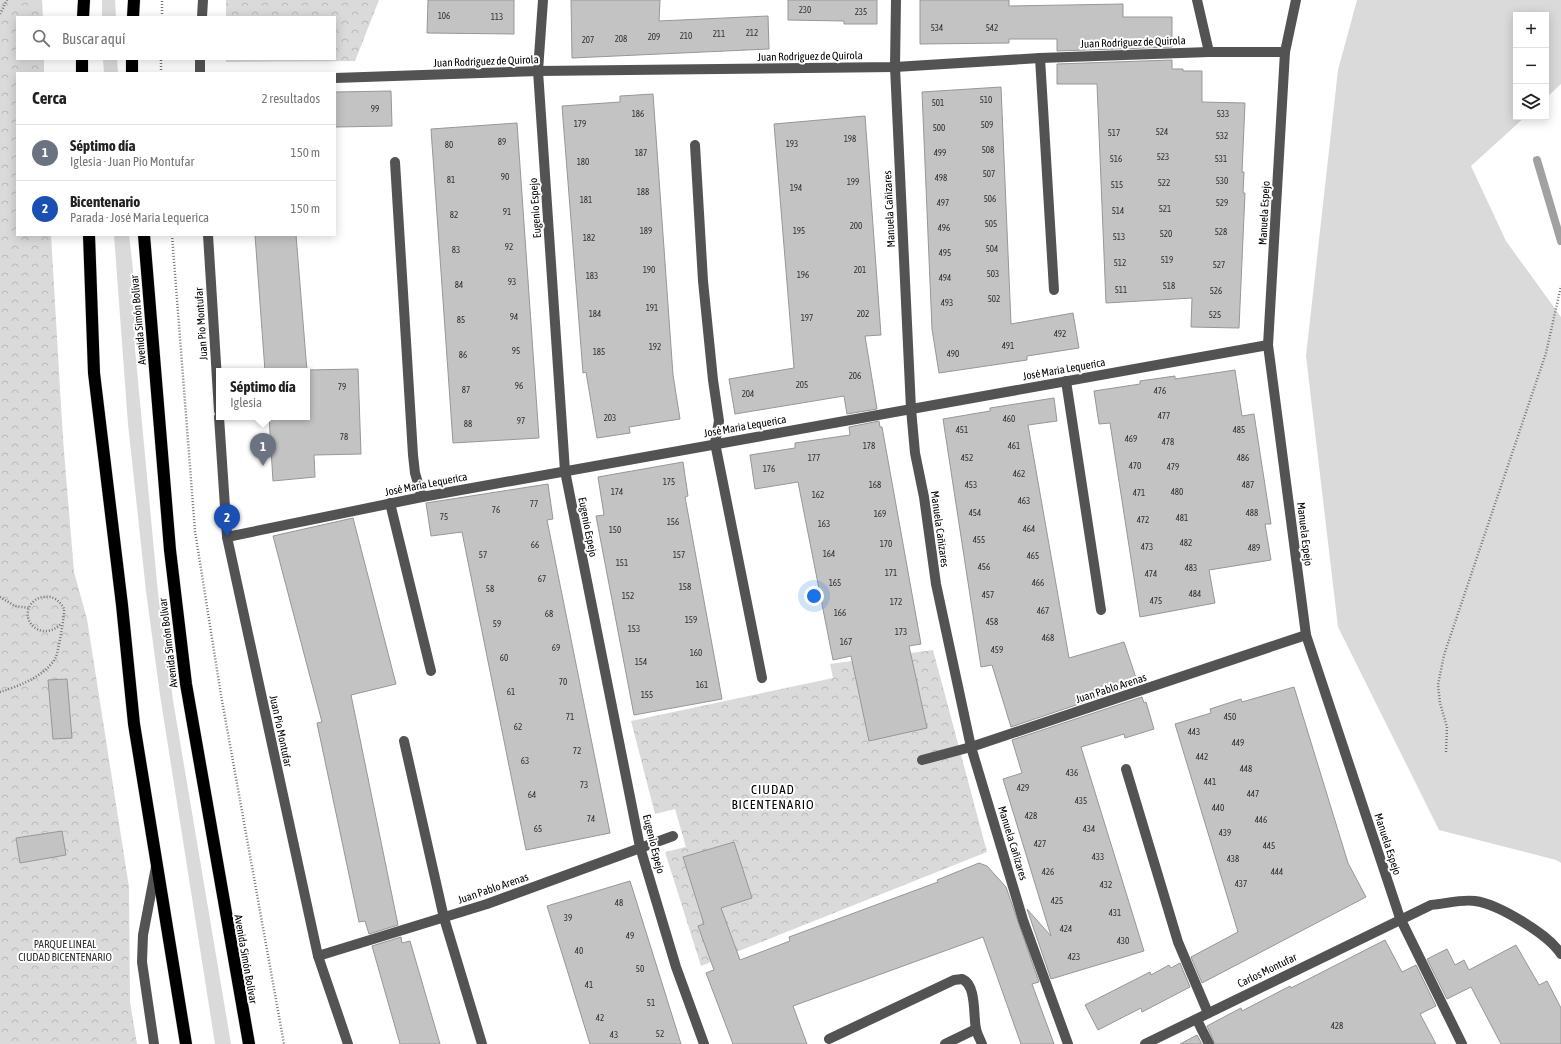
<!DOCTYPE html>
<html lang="es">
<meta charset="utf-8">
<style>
:root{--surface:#fff;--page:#f2f2f2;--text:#222;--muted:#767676;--line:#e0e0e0;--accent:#7c3aed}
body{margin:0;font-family:"Asap Condensed",sans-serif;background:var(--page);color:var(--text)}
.controls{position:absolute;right:12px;top:12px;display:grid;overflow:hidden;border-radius:0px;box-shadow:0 2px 10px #0003}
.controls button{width:36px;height:36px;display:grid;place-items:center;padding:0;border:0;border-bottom:1px solid var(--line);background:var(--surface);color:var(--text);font:20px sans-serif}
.you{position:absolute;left:814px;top:596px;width:14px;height:14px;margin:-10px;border:3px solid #fff;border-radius:50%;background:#1a73e8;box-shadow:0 0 0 6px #1a73e833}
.badge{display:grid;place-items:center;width:26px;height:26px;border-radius:50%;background:var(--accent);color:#fff;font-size:13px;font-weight:700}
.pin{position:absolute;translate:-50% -33px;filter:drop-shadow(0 1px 2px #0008)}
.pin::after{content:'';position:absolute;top:21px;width:14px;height:12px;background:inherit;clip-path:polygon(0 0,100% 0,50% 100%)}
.popup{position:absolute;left:216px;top:368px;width:94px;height:52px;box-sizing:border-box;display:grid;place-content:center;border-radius:0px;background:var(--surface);filter:drop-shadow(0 1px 3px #0005);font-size:13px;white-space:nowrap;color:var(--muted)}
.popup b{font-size:15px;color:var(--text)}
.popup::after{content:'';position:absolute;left:50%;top:100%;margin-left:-8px;border:8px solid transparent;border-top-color:var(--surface)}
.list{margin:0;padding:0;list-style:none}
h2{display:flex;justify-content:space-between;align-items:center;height:52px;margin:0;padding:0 16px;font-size:17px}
h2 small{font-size:13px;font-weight:400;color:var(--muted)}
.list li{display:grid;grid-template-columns:26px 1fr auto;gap:12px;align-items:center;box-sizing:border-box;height:56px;padding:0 16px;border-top:1px solid var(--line)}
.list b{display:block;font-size:15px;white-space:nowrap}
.list p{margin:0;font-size:13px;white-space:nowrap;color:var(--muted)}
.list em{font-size:13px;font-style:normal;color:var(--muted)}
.icon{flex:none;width:22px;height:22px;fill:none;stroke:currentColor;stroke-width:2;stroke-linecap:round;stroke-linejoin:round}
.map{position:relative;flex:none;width:1561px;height:1044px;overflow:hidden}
.search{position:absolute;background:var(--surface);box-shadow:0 2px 10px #0003;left:16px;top:16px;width:320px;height:44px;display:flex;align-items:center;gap:10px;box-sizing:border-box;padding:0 14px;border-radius:0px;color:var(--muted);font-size:15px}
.panel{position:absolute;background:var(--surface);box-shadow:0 2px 10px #0003;left:16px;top:72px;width:320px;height:164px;border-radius:0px}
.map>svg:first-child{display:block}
.grass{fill:#dadada}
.park{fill:url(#park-crowns)}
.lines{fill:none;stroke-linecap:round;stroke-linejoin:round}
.stream{stroke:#a1a1a1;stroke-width:8}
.building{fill:#c3c3c3;stroke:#979797}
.highway-casing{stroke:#dbdbdb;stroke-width:13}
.path{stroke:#757575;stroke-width:2.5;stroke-dasharray:1 2;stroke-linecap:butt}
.minor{stroke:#535353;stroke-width:10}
.highway{stroke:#000;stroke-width:12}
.labels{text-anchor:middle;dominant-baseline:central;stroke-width:4;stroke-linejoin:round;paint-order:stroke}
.number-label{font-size:9px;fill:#313131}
.street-label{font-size:11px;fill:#000;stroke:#fff}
.park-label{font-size:11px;fill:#313131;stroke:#fff}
.quarter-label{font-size:13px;letter-spacing:1px;fill:#000;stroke:#fff}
</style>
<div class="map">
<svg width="1561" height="1044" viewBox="0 0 1561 1044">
<defs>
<pattern id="park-crowns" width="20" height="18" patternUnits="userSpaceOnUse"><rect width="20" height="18" fill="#dadada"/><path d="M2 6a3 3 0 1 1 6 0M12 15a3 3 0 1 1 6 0" fill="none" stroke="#b9b9b9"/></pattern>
</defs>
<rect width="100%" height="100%" fill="#fff"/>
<!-- grass -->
<g class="grass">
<polygon points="102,0 115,0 116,17 102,17"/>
<polygon points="1357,0 1561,0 1561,84 1546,98 1546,15 1516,15 1516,117 1525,117 1471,166 1506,241 1561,317 1561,863 1556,860 1439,830 1338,627 1306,356 1338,70"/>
<polygon points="103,59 117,59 118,73 104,73"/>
<polygon points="114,235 129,235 133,270 135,349 158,593 173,700 231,1044 215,1044 160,695 146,591 128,424"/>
</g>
<!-- park -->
<g class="park">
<polygon points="0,0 42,0 43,17 17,17 17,59 44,59 44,73 17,73 17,235 51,235 63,439 74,572 87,619 129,887 130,1002 137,1044 0,1044"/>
<polygon points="226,0 379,0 355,61 226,62 226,59 335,59 335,17 226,17"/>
<polygon points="933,650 987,852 701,966 665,852 686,847 675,809 655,814 631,721 833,678 830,664"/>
</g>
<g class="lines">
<!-- stream -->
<polyline class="stream" points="1537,160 1561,241"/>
</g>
<!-- building -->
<g class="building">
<polygon points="428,0 514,0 514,34 427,33"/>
<polygon points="571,0 660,0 659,21 768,16 769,49 572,58"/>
<polygon points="788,0 877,0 877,24 844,24 844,21 788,20"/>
<polygon points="920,0 1009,0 1009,6 1123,4 1123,17 1172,17 1172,47 1057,51 1057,39 1009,39 1009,43 920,44"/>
<polygon points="1172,60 1172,69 1183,69 1183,71 1202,71 1202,102 1245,103 1242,172 1244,172 1243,193 1245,193 1239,328 1191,327 1192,298 1106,303 1097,84 1057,84 1057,64"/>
<polygon points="1001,87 1011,324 1073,313 1079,348 1027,356 1027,360 939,373 932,329 922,92"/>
<polygon points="391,91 392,126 335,127 335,92"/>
<polygon points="653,94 673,375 680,419 629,427 630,433 597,438 586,372 583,373 562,106 620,102 620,96"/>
<polygon points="865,116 881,335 865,336 877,409 847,414 844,396 735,414 729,379 794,368 774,124"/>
<polygon points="517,123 539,438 453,443 431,129"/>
<polygon points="255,235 296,235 307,371 265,371"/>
<polygon points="358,369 361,454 314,455 315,477 273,481 269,417 307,417 307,370"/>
<polygon points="1235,370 1242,416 1254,414 1271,524 1265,524 1271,560 1209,570 1215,603 1140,617 1110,423 1099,424 1094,391 1140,384 1140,381 1175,376 1175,379"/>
<polygon points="1054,398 1057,421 1028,425 1069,658 1124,642 1138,684 1011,727 992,665 981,667 943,419 990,411 990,408"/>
<polygon points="879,421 880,427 882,427 921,644 909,646 927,728 869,741 851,656 833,660 798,482 755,489 750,455 795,448 795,443 850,435 849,427"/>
<polygon points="683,462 688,496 685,497 722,699 634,715 596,516 604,515 598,477"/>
<polygon points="548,484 553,519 547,520 610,833 526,850 462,532 431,536 426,503"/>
<polygon points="353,518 396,684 351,695 398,925 369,934 365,921 359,922 317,723 322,722 273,536"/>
<polygon points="67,679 72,738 53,739 48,680"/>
<polygon points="1294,687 1348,863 1366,897 1202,983 1191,957 1238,932 1175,724 1211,713 1210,709 1241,699 1242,702"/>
<polygon points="1142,697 1144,703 1146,702 1154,729 1125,738 1124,734 1081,747 1144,951 1051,979 1027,909 1051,936 1003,779 1022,773 1012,740"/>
<polygon points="62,831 66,855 20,863 16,838"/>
<polygon points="734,842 752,898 721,908 740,960 790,941 789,937 938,882 937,880 979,863 987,866 1006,887 1039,982 1032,984 1054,1044 1021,1044 983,937 793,1006 807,1044 733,1044 706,973 714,970 698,926 704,924 683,857"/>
<polygon points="630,881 651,948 681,1044 590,1044 565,963 547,906"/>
<polygon points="401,937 402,943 410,941 440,1044 400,1044 372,946"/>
<polygon points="1385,940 1402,972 1416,965 1436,1006 1420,1014 1436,1044 1215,1044 1207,1026 1241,1008 1242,1011 1290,986 1291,988"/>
<polygon points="1516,945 1539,985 1547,981 1561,1008 1561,1044 1501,1044 1471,987 1447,999 1427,959 1447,949 1455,965 1464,960 1469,970"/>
<polygon points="1180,963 1190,987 1142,1012 1141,1008 1098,1030 1085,1005 1150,972 1151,975 1169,965 1171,968"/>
<polygon points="1197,1035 1202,1044 1180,1044"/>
</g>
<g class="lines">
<defs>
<g id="highway">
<polyline points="83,17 84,0"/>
<polyline points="133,17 134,0"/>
<polyline points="82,73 82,59"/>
<polyline points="132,73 132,59"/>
<polyline points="89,235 94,373 122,605 134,724 186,1044"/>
<polyline points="144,235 170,550 186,684 249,1044"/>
</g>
</defs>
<!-- highway casing -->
<use href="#highway" class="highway-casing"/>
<!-- path -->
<g class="path">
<polyline points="0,14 7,0"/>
<polyline points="162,17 162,0"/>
<polyline points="161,73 161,59"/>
<polyline points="172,235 195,531 221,695 284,1044"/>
<polyline points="0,597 15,606 29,608"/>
<path d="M 0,692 C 19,686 46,676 56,657 C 58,652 65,614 64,609 C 62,604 57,599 51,597 C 45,596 39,597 34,601 C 16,617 40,644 61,624"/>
<polyline points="1446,752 1447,727 1440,703 1438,685 1444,655 1546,353 1561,286"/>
</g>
<!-- minor -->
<g class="minor">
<polyline points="543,0 538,71 565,471 640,847 676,967 704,1044"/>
<polyline points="896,0 895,67 911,409 915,453 924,497 936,584 971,747 1023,920 1068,1044"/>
<polyline points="1197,0 1209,52"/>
<polyline points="1296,0 1285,52 1268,345 1306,635 1400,918 1462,1044"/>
<polyline points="202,17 203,0"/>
<polyline points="1040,58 1054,290"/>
<polyline points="200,73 200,59"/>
<polyline points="335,78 538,71 895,67 1040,58 1209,52 1285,52"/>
<polyline points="695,145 703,281 713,380 719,421 715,443 762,678"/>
<polyline points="395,162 413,455 415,473 422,497"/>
<polyline points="208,235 219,411"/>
<polyline points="1066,381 1101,610"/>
<polyline points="219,417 227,537 318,956 348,1044"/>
<polyline points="390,503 431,671"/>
<polyline points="227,537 422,497 1268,345"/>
<polyline points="404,741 444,918 482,1044"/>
<polyline points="922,760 971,747 1306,635"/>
<polyline points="1126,769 1178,942 1208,1013"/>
<polyline points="318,956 487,904 673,836"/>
<polyline points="1197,1020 1209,1044"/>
<path d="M 829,1039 L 954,980 L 962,979 C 977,985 973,1016 976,1029 C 977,1034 980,1039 982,1044"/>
<polyline points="154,1044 142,962 143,935 156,867"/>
<polyline points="945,1044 976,1029"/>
<path d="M 1145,1044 L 1431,905 C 1445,904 1461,899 1475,901 C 1498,904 1548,934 1561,954"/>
</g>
<!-- highway -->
<use href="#highway" class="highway"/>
</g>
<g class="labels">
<!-- number labels -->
<g class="number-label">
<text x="805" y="10">230</text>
<text x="861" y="12">235</text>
<text x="444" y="16">106</text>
<text x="497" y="17">113</text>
<text x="937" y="28">534</text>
<text x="992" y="28">542</text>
<text x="752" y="33">212</text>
<text x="719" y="34">211</text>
<text x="686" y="36">210</text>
<text x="654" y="37">209</text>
<text x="621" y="39">208</text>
<text x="588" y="40">207</text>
<text x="986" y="100">510</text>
<text x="938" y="103">501</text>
<text x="375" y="109">99</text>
<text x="638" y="114">186</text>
<text x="1223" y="114">533</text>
<text x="580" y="124">179</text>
<text x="987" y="125">509</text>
<text x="939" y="128">500</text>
<text x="1162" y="132">524</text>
<text x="1114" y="133">517</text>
<text x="1222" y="136">532</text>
<text x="850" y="139">198</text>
<text x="502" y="142">89</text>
<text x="792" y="144">193</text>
<text x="449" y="145">80</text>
<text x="988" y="150">508</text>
<text x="641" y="153">187</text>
<text x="940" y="153">499</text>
<text x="1163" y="157">523</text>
<text x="1116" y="159">516</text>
<text x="1221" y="159">531</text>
<text x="583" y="162">180</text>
<text x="989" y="174">507</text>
<text x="505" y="177">90</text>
<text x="941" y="178">498</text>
<text x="451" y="180">81</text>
<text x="1222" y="181">530</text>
<text x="853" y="182">199</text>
<text x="1164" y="183">522</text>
<text x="1117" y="185">515</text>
<text x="796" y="188">194</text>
<text x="643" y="192">188</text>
<text x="990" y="199">506</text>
<text x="586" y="200">181</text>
<text x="943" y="203">497</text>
<text x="1222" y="203">529</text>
<text x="1165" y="209">521</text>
<text x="1118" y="211">514</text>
<text x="507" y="212">91</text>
<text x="454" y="215">82</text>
<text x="991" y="224">505</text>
<text x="856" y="226">200</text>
<text x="944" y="228">496</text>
<text x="646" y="231">189</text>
<text x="799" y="231">195</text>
<text x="1221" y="232">528</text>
<text x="1166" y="234">520</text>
<text x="1119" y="237">513</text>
<text x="589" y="238">182</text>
<text x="509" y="247">92</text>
<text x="992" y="249">504</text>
<text x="456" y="250">83</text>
<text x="945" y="253">495</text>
<text x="1167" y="260">519</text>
<text x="1120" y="263">512</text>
<text x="1219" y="265">527</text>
<text x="649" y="270">190</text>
<text x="860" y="270">201</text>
<text x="993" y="274">503</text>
<text x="803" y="275">196</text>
<text x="592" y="276">183</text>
<text x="945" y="278">494</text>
<text x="512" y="282">93</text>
<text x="459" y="285">84</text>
<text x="1169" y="286">518</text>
<text x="1121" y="290">511</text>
<text x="1216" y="291">526</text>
<text x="994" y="299">502</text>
<text x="947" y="303">493</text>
<text x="652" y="308">191</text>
<text x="595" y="314">184</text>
<text x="863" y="314">202</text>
<text x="1215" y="315">525</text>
<text x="514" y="317">94</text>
<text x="807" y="318">197</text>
<text x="461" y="320">85</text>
<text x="1060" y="334">492</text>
<text x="1008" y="346">491</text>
<text x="655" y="347">192</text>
<text x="516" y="351">95</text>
<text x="599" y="352">185</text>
<text x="953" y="354">490</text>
<text x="463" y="355">86</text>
<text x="855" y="376">206</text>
<text x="802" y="385">205</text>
<text x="519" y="386">96</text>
<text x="342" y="387">79</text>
<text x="466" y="390">87</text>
<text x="1160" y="391">476</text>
<text x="748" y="394">204</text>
<text x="1164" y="416">477</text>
<text x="610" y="418">203</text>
<text x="1009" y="419">460</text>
<text x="521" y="421">97</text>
<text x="468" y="424">88</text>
<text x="962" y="430">451</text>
<text x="1239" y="430">485</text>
<text x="344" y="437">78</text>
<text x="1131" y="439">469</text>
<text x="1168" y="442">478</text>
<text x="869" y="446">178</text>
<text x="1014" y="446">461</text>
<text x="814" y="458">177</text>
<text x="967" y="458">452</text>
<text x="1243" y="458">486</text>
<text x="1135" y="466">470</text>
<text x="1173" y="467">479</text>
<text x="769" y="469">176</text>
<text x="1019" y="474">462</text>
<text x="669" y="482">175</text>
<text x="875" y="485">168</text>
<text x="971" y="485">453</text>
<text x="1248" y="485">487</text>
<text x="617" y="492">174</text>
<text x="1177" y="492">480</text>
<text x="1139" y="493">471</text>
<text x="818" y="495">162</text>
<text x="1024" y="501">463</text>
<text x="534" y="504">77</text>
<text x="496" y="510">76</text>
<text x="975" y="513">454</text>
<text x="1252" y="513">488</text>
<text x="880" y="514">169</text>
<text x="444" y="517">75</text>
<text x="1182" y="518">481</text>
<text x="1143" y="520">472</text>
<text x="673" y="522">156</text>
<text x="824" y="524">163</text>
<text x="1029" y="529">464</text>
<text x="615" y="530">150</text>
<text x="979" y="540">455</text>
<text x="1186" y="543">482</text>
<text x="886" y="544">170</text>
<text x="535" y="545">66</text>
<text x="1147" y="547">473</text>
<text x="1254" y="548">489</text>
<text x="829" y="554">164</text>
<text x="483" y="555">57</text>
<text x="679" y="555">157</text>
<text x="1033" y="556">465</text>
<text x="622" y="563">151</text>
<text x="984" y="567">456</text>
<text x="1191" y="568">483</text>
<text x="891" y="573">171</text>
<text x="1151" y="574">474</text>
<text x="542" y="579">67</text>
<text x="835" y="583">165</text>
<text x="1038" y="583">466</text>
<text x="685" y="587">158</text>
<text x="490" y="589">58</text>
<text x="1195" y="594">484</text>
<text x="988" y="595">457</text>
<text x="628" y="596">152</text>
<text x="1156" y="601">475</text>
<text x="896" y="602">172</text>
<text x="1043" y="611">467</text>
<text x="840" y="613">166</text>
<text x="549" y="614">68</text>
<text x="691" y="620">159</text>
<text x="992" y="622">458</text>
<text x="497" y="624">59</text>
<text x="634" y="629">153</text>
<text x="901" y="632">173</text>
<text x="1048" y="638">468</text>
<text x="846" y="642">167</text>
<text x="556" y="648">69</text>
<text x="997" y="650">459</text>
<text x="696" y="653">160</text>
<text x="504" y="658">60</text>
<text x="641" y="662">154</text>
<text x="563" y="682">70</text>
<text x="702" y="685">161</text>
<text x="511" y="692">61</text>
<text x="647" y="695">155</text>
<text x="570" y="717">71</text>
<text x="1230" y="717">450</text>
<text x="518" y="727">62</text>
<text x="1194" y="732">443</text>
<text x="1238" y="743">449</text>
<text x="577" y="751">72</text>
<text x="1202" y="757">442</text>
<text x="525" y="761">63</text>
<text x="1246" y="769">448</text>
<text x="1072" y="773">436</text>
<text x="1210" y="782">441</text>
<text x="584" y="785">73</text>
<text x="1023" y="788">429</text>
<text x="1253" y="794">447</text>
<text x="532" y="795">64</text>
<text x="1081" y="801">435</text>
<text x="1218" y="808">440</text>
<text x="1031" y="816">428</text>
<text x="591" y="819">74</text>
<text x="1261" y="820">446</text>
<text x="538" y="829">65</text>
<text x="1089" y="829">434</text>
<text x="1225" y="833">439</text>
<text x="1040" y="844">427</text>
<text x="1269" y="846">445</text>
<text x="1098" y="857">433</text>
<text x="1233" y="859">438</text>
<text x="1048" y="872">426</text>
<text x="1277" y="872">444</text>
<text x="1241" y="884">437</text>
<text x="1106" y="885">432</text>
<text x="1057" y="901">425</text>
<text x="619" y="903">48</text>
<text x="1115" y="913">431</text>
<text x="568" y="918">39</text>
<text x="1066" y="929">424</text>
<text x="630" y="936">49</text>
<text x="1123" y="941">430</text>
<text x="579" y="951">40</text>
<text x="1074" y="957">423</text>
<text x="640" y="969">50</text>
<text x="589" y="985">41</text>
<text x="651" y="1003">51</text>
<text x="600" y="1018">42</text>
<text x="1337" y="1026">428</text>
<text x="660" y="1034">52</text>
<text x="614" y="1035">43</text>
</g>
<!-- street labels -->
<g class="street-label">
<text transform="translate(1133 42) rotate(-2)">Juan Rodriguez de Quirola</text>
<text transform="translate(810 56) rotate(-1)">Juan Rodriguez de Quirola</text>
<text transform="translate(486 61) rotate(-2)">Juan Rodriguez de Quirola</text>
<text transform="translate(535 208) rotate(-94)">Eugenio Espejo</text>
<text transform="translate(889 209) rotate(-93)">Manuela Cañizares</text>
<text transform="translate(1264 213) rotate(-87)">Manuela Espejo</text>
<text transform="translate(138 320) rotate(-95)">Avenida Simón Bolívar</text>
<text transform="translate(201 324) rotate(-94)">Juan Pio Montufar</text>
<text transform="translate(1064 369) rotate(-10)">José Maria Lequerica</text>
<text transform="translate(745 426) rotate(-10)">José Maria Lequerica</text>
<text transform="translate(426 484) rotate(-11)">José Maria Lequerica</text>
<text transform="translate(588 527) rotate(79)">Eugenio Espejo</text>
<text transform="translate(940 529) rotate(82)">Manuela Cañizares</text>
<text transform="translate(1305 534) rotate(83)">Manuela Espejo</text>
<text transform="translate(168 643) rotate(-97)">Avenida Simón Bolívar</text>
<text transform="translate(1111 688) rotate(-18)">Juan Pablo Arenas</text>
<text transform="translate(281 731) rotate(78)">Juan Pio Montufar</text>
<text transform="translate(1013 843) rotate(73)">Manuela Cañizares</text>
<text transform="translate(654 844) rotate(76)">Eugenio Espejo</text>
<text transform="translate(1388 844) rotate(72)">Manuela Espejo</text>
<text transform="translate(493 888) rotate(-19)">Juan Pablo Arenas</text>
<text transform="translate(246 959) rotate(80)">Avenida Simón Bolívar</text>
<text transform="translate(1267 970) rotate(-26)">Carlos Montufar</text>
</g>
<!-- park labels -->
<g class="park-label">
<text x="65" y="944">PARQUE LINEAL<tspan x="65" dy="13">CIUDAD BICENTENARIO</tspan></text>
</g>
<!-- quarter labels -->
<g class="quarter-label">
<text x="773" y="789">CIUDAD<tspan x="773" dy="15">BICENTENARIO</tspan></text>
</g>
</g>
</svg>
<div class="controls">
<button>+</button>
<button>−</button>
<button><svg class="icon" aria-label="layers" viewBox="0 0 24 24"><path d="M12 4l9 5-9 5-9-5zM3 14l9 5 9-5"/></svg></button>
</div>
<div class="you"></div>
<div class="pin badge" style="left:263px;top:466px;background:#6b7280">1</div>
<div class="popup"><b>Séptimo día</b>Iglesia</div>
<div class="pin badge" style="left:227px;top:537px;background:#1a4fb4">2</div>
<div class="search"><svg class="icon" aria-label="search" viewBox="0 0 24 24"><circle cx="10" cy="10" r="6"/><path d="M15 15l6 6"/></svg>Buscar aquí</div>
<section class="panel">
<h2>Cerca<small>2 resultados</small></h2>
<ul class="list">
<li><span class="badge" style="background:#6b7280">1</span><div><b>Séptimo día</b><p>Iglesia · Juan Pio Montufar</p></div><em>150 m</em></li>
<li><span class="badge" style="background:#1a4fb4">2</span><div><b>Bicentenario</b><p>Parada · José Maria Lequerica</p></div><em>150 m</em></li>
</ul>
</section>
</div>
